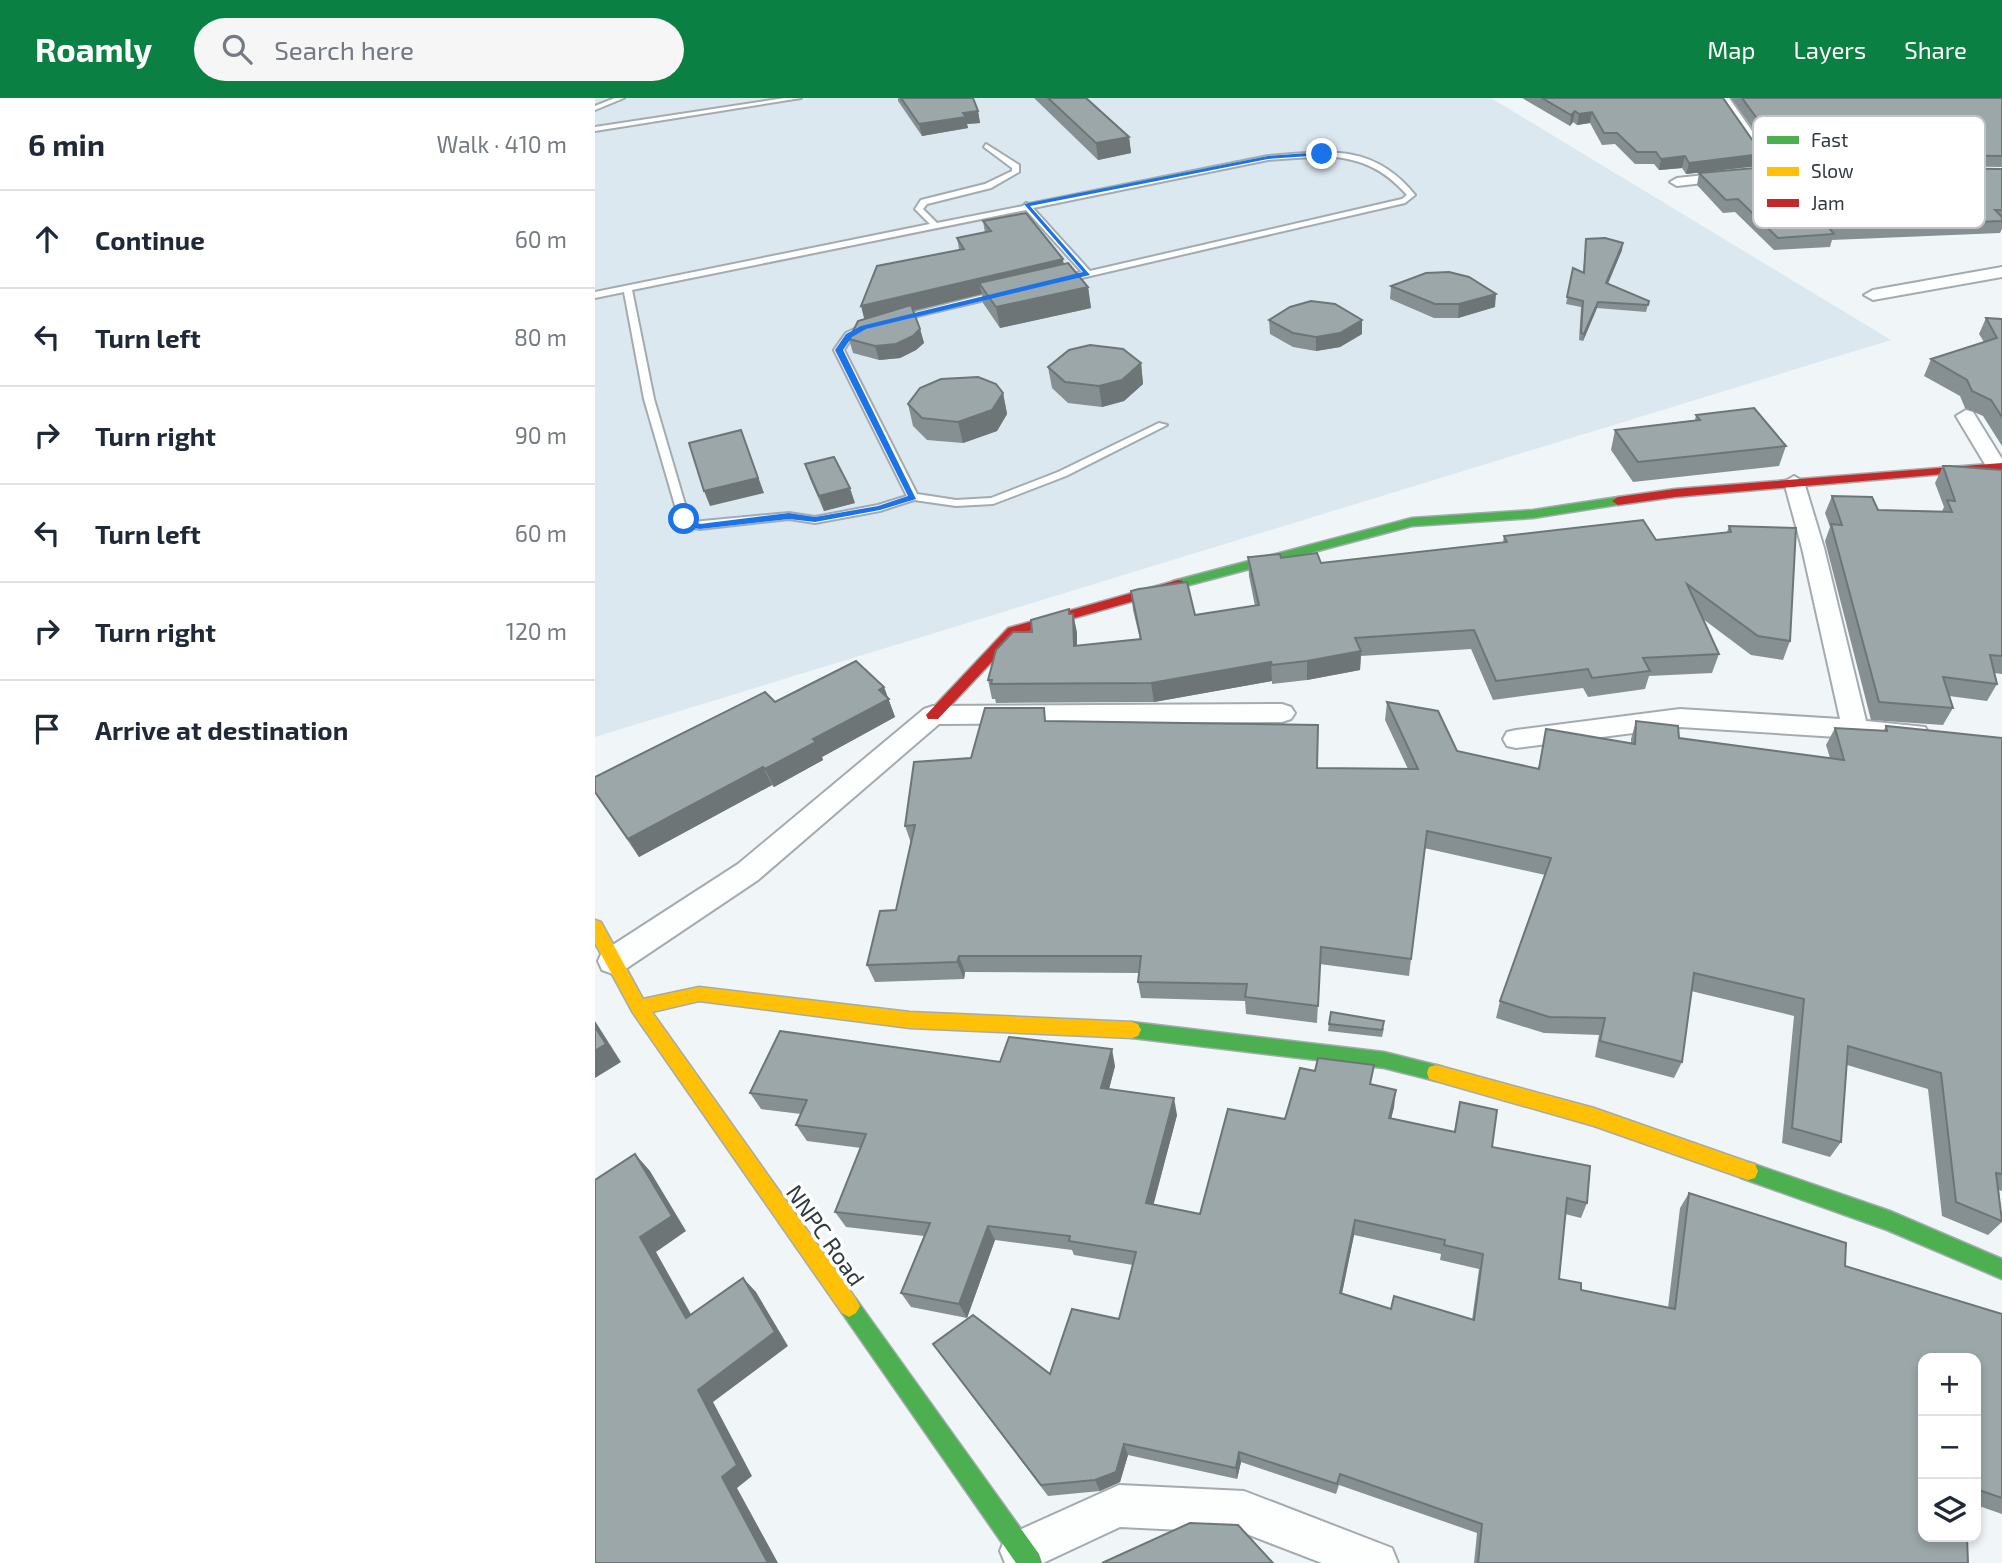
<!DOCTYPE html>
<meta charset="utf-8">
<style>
:root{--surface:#fff;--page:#f6f6f7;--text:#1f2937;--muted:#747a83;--line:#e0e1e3;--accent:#0b8043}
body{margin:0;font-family:"Exo 2",sans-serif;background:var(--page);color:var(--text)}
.controls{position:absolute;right:21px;bottom:21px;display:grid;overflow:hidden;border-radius:14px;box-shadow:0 4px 10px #0003}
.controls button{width:63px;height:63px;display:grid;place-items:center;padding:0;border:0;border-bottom:2px solid var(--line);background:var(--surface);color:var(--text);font:35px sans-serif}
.stop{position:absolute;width:21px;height:21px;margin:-16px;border:5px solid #1a73e8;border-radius:50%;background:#fff}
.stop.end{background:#1a73e8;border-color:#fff;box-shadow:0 2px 7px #0008}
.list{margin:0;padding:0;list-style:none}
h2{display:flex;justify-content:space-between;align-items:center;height:91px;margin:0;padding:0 28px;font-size:30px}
h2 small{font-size:23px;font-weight:400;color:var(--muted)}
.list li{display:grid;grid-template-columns:46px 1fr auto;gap:21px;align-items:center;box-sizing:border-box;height:98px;padding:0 28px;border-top:2px solid var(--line)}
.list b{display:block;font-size:26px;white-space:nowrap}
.list em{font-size:23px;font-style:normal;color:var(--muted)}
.icon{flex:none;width:38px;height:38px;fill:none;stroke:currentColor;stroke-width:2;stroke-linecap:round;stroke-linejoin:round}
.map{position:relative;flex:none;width:1407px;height:1465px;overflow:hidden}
header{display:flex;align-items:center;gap:42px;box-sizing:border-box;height:98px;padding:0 35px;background:var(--accent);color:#fff}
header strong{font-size:33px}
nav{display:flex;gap:38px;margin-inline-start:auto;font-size:24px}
.search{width:490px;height:63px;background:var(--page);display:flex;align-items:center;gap:18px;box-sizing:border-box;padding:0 24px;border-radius:38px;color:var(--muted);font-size:26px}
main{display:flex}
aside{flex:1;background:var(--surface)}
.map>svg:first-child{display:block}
.built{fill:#dbe8ef}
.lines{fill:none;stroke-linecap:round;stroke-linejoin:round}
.lane-casing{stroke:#a4abaf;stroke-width:4}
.street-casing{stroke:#a4abaf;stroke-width:4}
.fast-casing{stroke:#a4abaf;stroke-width:3}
.slow-casing{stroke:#a4abaf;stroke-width:3}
.jam-casing{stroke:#a4abaf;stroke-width:3}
.lane{fill:#fdfefe;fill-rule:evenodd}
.street{fill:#fdfefe;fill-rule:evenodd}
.fast{fill:#4caf50;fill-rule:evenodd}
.slow{fill:#ffc107;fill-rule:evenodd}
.jam{fill:#c62828;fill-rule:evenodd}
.wall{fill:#869092;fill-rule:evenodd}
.shaded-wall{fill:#6d7577}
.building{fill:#9ca7aa;stroke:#6d7577;stroke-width:2;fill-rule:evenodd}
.route{fill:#1a73e8}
.labels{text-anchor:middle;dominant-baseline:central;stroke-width:7;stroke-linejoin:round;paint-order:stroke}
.near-street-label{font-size:23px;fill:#2e393e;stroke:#fff}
.key{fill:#fff;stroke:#c0c4c5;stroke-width:2}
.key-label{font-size:19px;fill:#2e393e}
</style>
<header>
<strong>Roamly</strong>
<div class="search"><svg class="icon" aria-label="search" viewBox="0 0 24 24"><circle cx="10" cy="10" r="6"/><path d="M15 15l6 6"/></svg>Search here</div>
<nav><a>Map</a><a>Layers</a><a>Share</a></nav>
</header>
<main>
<aside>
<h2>6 min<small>Walk · 410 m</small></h2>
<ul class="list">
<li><svg class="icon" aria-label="ahead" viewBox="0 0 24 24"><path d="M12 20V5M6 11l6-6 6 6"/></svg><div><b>Continue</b></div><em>60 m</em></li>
<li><svg class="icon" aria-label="left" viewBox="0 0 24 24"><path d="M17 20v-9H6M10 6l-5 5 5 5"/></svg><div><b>Turn left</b></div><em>80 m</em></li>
<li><svg class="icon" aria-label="right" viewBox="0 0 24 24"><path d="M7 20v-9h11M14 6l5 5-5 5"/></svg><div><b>Turn right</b></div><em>90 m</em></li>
<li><svg class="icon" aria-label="left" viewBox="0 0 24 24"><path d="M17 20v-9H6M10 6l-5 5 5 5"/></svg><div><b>Turn left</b></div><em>60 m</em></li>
<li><svg class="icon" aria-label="right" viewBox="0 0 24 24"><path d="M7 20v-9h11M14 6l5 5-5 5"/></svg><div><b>Turn right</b></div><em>120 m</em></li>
<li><svg class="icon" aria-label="arrive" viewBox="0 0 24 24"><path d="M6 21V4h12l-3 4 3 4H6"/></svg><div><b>Arrive at destination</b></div></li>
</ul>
</aside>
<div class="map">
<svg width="1407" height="1465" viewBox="0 0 1407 1465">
<rect width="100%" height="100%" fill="#f0f5f8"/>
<!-- built -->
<polygon class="built" points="0,0 896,0 1296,242 0,639"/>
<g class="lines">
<defs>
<g id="lane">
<polygon points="20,0 29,0 0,12 0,8"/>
<polygon points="190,0 206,0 0,33 0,29"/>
<path d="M 391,46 L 424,67 L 424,74 L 396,90 L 332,106 L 328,111 L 342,125 L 428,108 L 431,105 L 434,106 L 673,58 C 733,53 778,45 820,97 L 810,105 L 465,185 L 462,184 L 462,180 L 487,174 L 431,112 L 37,192 L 59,301 L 94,420 L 97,424 L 194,415 L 220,419 L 283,407 L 312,398 L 239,252 L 251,235 L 272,225 L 275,226 L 275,230 L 257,239 L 249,252 L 322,396 L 361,402 L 396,400 L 463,374 L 564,325 L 572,327 L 471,378 L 398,406 L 361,408 L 319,402 L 285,413 L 220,425 L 194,421 L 105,431 L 90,429 L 84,421 L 49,301 L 29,194 L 0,200 L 0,194 L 335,126 L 320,111 L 326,102 L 390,86 L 417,73 L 417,70 L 389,49 ZM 732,58 C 767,61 789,71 812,97 L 807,101 L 495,173 L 438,110 L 673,62 Z"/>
<polygon points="404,193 408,196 407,198 301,223 297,220"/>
</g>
<g id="street">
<polygon points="1120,0 1134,0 1185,73 1183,76 1173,76"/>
<polygon points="1138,74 1143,75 1143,81 1082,88 1075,84 1082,80"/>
<polygon points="1407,169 1407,179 1278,202 1269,197 1278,192"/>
<polygon points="1371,312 1378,314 1407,361 1407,373 1394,372 1391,368 1361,318"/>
<polygon points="1199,378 1209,384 1229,450 1271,623 1330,629 1334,635 1330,641 1321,644 1085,629 921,650 912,648 908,641 912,634 921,632 1085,611 1245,621 1207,450 1189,384"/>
<polygon points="687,606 696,609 700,615 696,621 687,624 344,626 163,782 29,872 18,876 7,872 3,863 7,854 143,766 329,611 338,608"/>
<polygon points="524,1387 649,1393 797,1450 803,1465 727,1465 649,1435 525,1429 448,1465 410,1465 405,1453 411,1438"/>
</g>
<g id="fast">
<polygon points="1023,399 1027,400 1027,406 938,420 817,428 583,490 577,486 578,483 817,420 938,412"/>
<polygon points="537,924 789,954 841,967 848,969 850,975 848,981 841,983 789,970 537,940 531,938 528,932 531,926"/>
<polygon points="1153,1064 1295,1113 1407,1161 1407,1181 1292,1132 1146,1080 1143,1073 1146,1066"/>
<polygon points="254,1197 261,1201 444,1456 447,1465 421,1465 247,1215 243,1208 247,1201"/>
</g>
<g id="slow">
<polygon points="0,822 6,824 48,901 104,889 315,914 537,924 543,926 546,932 543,938 537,940 315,930 104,903 57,914 261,1201 265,1208 261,1215 254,1219 247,1215 38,915 0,845"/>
<polygon points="841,967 999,1010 1153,1064 1160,1066 1163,1073 1160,1080 1153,1082 999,1028 841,983 834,981 832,975 834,969"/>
</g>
<g id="jam">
<polygon points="1407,365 1407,371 1080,399 1023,407 1017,403 1023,399 1080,391"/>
<polygon points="583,482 588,483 588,489 423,536 343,621 333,621 331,617 413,530"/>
</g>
</defs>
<!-- lane casing -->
<use href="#lane" class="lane-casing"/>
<!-- street casing -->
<use href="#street" class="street-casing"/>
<!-- fast casing -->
<use href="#fast" class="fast-casing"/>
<!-- slow casing -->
<use href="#slow" class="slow-casing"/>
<!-- jam casing -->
<use href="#jam" class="jam-casing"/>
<!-- lane -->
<use href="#lane" class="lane"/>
<!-- street -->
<use href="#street" class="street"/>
<!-- fast -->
<use href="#fast" class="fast"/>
<!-- slow -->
<use href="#slow" class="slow"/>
<!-- jam -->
<use href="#jam" class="jam"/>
</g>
<!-- wall -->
<g class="wall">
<polygon points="303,0 378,0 383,13 385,25 372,26 373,30 327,38 303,3"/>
<polygon points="439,0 491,0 534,39 536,55 503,62"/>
<polygon points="927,0 1128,0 1163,68 1091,76 1087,70 1064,72 1059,66 1040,66 1020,46 1007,47 995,25 982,27 978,24 975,28"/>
<polygon points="1136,0 1407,0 1407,69 1183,66"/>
<polygon points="1407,71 1407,131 1405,135 1237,142 1235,149 1179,152 1140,114 1128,115 1102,87 1104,75"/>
<polygon points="388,123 468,166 493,189 496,210 405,230 388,205 387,196 318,213 325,231 329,245 321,252 305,260 284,262 258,255 254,241 364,151 362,140 390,135"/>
<polygon points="991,141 1027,152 1013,186 1054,203 1051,214 1002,210 988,243 984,242 986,209 971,206 978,170 988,175"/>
<polygon points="796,188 900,209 863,220 839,220 795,201"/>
<polygon points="1391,220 1407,221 1407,348 1388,318 1370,310 1365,298 1329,278 1336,261 1389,244 1384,236"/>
<polygon points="674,222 767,236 745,249 721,253 698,249 675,236"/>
<polygon points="546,265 548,286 529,303 507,309 473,305 457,290 453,269"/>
<polygon points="408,295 412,316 402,333 368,345 332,342 318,328 313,306"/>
<polygon points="1101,317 1191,348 1184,368 1038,384 1016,352 1020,332 1100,322"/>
<polygon points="210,366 260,405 229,413 215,381"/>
<polygon points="1348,368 1407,372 1407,576 1399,575 1402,586 1392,603 1354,598 1358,610 1348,627 1276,622 1230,443 1235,429 1230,415 1237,398 1283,412 1347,413 1349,409 1340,385"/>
<polygon points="1134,428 1195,543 1188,562 1156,557 1108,521 1124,556 1117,575 1054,578 1050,591 993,599 988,590 898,602 876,551 766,558 765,572 712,582 677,586 677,583 559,604 401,605 400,601 397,601 393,582 437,534 474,511 475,516 478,516 482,535 482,548 545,541 538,512 536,493 600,517 660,508 654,478 653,459 686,460 726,465 908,444 909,438 1061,442 1132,434"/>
<polygon points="289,589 300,619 227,659 228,662 179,689 177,687 44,759 0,695 0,679 180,604"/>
<polygon points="792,604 862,653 943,671 951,631 1036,646 1036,641 1041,623 1084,640 1235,660 1231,647 1240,630 1289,632 1291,628 1407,640 1407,1093 1404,1092 1407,1124 1393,1137 1347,1118 1333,991 1252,967 1246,1044 1235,1059 1187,1045 1199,918 1096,893 1087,964 1079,980 1000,959 1004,937 949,935 901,920 905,903 950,777 829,750 814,878 725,866 722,925 651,916 650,903 546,900 543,884 544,875 370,874 369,881 280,884 272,867 301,812 316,745 310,728 376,660 452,623 722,670 813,671 790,622"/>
<polygon points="734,926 789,930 787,939 733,933"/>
<path d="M 405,964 L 520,968 L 514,991 L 582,1017 L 558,1107 L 605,1116 L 690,1021 L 777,987 L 799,1009 L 796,1021 L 859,1034 L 865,1004 L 897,1049 L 992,1105 L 986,1120 L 970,1116 L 964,1181 L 986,1192 L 1073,1210 L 1085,1110 L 1094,1095 L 1250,1168 L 1407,1216 L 1407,1416 L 1381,1407 L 1381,1260 L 1328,1260 L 1373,1465 L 879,1465 L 882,1435 L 744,1387 L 741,1396 L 646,1364 L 642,1381 L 533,1357 L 525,1384 L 505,1393 L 453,1398 L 338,1246 L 455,1276 L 524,1221 L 538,1167 L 479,1157 L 477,1152 L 400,1142 L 372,1220 L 316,1209 L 306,1195 L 329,1138 L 251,1129 L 240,1114 L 266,1050 L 212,1043 L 201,1027 L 206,1016 L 166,1011 L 155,995 ZM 759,1137 L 846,1156 L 845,1162 L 884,1171 L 877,1222 L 796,1211 L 747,1196 Z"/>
</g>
<!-- shaded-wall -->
<g class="shaded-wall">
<polygon points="383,13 385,25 372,26 373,30 327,38 324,26 368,15"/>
<polygon points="980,13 978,24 975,28 976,17"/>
<polygon points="997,14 995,25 982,27 984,16"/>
<polygon points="534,39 536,55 503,62 501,45"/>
<polygon points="1167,56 1163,68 1091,76 1094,65"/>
<polygon points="1090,58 1087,70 1064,72 1066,61"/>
<polygon points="1028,145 1027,152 1010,192 1011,185"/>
<polygon points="468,161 470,176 384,185 387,196 270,224 266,208"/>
<polygon points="493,189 496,210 405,230 401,209"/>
<polygon points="901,196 900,209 863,220 864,206"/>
<polygon points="1003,204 1002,210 988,243 989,236"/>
<polygon points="767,222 767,236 745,249 721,253 721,239"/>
<polygon points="325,231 329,245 321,252 305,260 284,262 280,248"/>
<polygon points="546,265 548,286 529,303 507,309 504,288"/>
<polygon points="408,295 412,316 402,333 368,345 363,324"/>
<polygon points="146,332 169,395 115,408 109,393"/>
<polygon points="255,390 260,405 229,413 224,398"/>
<polygon points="478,516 482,535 482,567 479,548"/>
<polygon points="766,553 765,572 712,582 712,563"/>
<polygon points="676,564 677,583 559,604 556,585"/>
<polygon points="289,589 300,619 227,659 228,662 179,689 170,671 218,641"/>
<polygon points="168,669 177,687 44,759 33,741"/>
<polygon points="364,858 370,874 369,881 362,864"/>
<polygon points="0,923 26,964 0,980"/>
<polygon points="517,951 520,968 510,1006 506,990"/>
<polygon points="801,992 799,1009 792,1037 794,1020"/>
<polygon points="579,1000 582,1017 555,1120 551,1105"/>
<polygon points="40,1056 55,1073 91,1133 61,1154 106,1234 91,1220 45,1139"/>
<polygon points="760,1122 759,1137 744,1209 745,1195"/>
<polygon points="393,1128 400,1142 372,1220 364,1206"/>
<polygon points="148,1180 161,1194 193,1248 118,1304 157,1378 142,1390 183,1465 173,1465 127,1379 103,1292"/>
<polygon points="529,1346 533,1357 525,1384 505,1393 500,1382"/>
<polygon points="644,1354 646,1364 642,1381 641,1370"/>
</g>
<!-- building -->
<g class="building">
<polygon points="306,0 378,0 383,13 368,15 371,19 324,26"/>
<polygon points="453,0 491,0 534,39 501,45"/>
<polygon points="947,0 1128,0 1167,56 1094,65 1090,58 1066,61 1061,54 1042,54 1022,35 1009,35 997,14 984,16 980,13 976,17"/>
<polygon points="1147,0 1407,0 1407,58 1187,55"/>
<polygon points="1181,68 1407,71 1407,112 1400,112 1407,119 1407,123 1234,130 1239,136 1183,140 1143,101 1131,102 1104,75"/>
<polygon points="431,115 468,161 266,208 282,168 369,151 362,140 396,133 388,123"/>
<polygon points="1010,140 1028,145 1011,185 1054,203 1053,207 1003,204 989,236 986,235 988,203 972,199 978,170 989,175 991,141"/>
<polygon points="473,165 493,189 401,209 384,185"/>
<polygon points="854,174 874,179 901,196 864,206 840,206 796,188 831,175"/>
<polygon points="716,203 740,206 767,222 745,235 721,239 698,235 674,222 695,209"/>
<polygon points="316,207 325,231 318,238 301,246 280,248 254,241 263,223"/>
<polygon points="1391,220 1407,221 1407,319 1396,302 1377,293 1372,282 1336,261 1402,240"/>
<polygon points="495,247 528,251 546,265 527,282 504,288 470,284 453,269 474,252"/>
<polygon points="383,279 401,286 408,295 397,312 363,324 327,320 313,306 325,290 346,281"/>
<polygon points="1159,310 1191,348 1043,364 1020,332 1105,322 1101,317"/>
<polygon points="146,332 163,380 109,393 94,345"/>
<polygon points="239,359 255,390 224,398 210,366"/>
<polygon points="1348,368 1355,368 1407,372 1407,558 1395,557 1402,586 1348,579 1358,610 1284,604 1236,426 1247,427 1237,398 1277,399 1283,412 1357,414 1352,402 1360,403"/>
<polygon points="1048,422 1061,442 1136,434 1134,428 1201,430 1195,543 1163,538 1092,486 1124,556 1048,560 1055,573 997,580 993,571 901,583 879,532 760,540 766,553 712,563 677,567 676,564 556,585 396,586 397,582 393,582 401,552 418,534 437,534 436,522 474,511 474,516 478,516 479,548 546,541 536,493 544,491 592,484 600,517 664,507 653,459 656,459 685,456 686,460 722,455 726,465 912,444 909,438"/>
<polygon points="261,563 289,589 284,592 294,601 218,641 221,644 170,671 168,669 33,741 0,694 0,679 170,594 180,604"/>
<polygon points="792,604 843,613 862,653 944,671 951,631 1040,646 1041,623 1083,628 1084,640 1249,662 1240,630 1292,633 1291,628 1407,640 1407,1076 1401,1075 1407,1123 1361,1104 1346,975 1253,948 1246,1044 1197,1030 1209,901 1099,875 1087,964 1005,943 1010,920 954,919 905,903 956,760 832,733 816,861 726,849 723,908 650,899 652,886 543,884 546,858 364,858 362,864 272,867 285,813 301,812 320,727 310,728 319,664 376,660 390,610 449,610 450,623 723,627 722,670 823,671"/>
<polygon points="736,914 789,923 787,932 734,926"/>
<polygon points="0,929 11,946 0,953"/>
<path d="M 185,933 L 405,964 L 414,939 L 517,951 L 506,990 L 579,1000 L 551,1105 L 605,1116 L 633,1011 L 690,1021 L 705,970 L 720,973 L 723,960 L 779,967 L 775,986 L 801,992 L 794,1020 L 860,1034 L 865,1004 L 902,1012 L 897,1049 L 995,1068 L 992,1105 L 972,1100 L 964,1181 L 986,1185 L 986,1192 L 1080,1211 L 1094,1095 L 1251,1145 L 1250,1168 L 1407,1216 L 1407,1400 L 1381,1391 L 1381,1260 L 1328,1260 L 1328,1439 L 1372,1439 L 1373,1465 L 883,1465 L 887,1426 L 745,1376 L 742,1386 L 644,1354 L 641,1370 L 529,1346 L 521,1374 L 500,1382 L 446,1387 L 338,1246 L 378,1217 L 455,1276 L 477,1211 L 524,1221 L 541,1154 L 474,1143 L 475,1138 L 393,1128 L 364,1206 L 306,1195 L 335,1125 L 240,1114 L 271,1036 L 201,1027 L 212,1002 L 155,995 ZM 760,1122 L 850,1142 L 849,1147 L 888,1156 L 879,1222 L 799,1198 L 796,1211 L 745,1195 Z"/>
<polygon points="40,1056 77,1118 45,1139 91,1220 148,1180 180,1234 103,1292 142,1367 127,1379 173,1465 0,1465 0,1082"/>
<polygon points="595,1425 643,1427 678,1465 507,1465"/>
</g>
<!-- route -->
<polygon class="route" points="727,54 729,57 673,61 435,108 495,177 271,231 257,239 248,252 321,401 285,412 220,424 194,421 105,431 91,429 85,421 89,418 105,426 194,415 220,419 283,408 313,398 240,252 251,236 266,228 488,174 429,106 673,58"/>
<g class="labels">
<!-- near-street labels -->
<g class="near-street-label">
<text transform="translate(231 1137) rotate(55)">NNPC Road</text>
</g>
</g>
<!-- legend -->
<rect x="1158" y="18" width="232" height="112" rx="10" class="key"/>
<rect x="1172" y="38" width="32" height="8" fill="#4caf50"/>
<rect x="1172" y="69" width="32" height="9" fill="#ffc107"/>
<rect x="1172" y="101" width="32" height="8" fill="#c62828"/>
<g class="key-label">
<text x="1216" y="49">Fast</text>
<text x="1216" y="80">Slow</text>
<text x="1216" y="112">Jam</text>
</g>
</svg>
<div class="controls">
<button>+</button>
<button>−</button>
<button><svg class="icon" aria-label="layers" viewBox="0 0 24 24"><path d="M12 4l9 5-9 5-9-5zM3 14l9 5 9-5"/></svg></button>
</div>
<div class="stop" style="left:89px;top:421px"></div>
<div class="stop end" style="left:727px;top:56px"></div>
</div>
</main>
